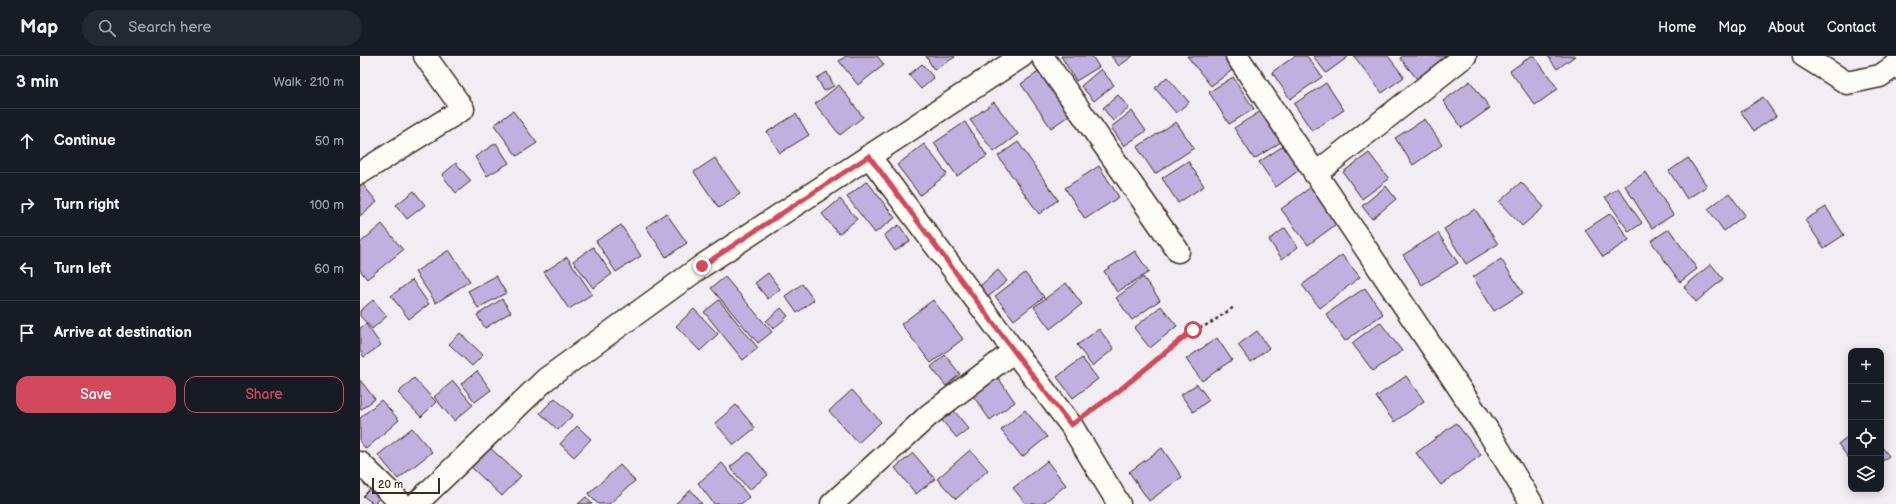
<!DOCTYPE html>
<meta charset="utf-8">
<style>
:root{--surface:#171b24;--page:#242831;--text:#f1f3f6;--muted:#9ea1a6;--line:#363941;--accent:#d1495b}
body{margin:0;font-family:"Balsamiq Sans",sans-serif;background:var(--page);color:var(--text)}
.controls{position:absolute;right:12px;bottom:12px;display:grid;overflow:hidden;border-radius:8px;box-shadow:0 2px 10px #0003}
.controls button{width:36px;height:36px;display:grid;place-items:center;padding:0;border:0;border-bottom:1px solid var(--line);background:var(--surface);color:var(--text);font:20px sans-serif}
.scale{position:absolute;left:12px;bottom:10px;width:68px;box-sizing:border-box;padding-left:4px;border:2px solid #3b2a1e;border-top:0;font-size:11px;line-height:14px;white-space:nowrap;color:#3b2a1e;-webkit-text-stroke:3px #fdfcf7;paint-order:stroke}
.stop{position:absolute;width:12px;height:12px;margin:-9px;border:3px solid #d1495b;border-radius:50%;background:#fff}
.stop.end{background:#d1495b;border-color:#fff;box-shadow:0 1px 4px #0008}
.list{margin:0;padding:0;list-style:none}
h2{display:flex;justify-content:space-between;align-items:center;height:52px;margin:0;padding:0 16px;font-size:17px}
h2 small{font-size:13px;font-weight:400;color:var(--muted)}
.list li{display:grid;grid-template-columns:26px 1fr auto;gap:12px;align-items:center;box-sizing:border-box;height:64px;padding:0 16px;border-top:1px solid var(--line)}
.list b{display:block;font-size:15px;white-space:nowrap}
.list em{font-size:13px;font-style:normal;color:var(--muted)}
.actions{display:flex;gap:8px;padding:12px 16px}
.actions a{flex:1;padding:9px 0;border:1px solid var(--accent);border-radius:12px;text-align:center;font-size:14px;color:var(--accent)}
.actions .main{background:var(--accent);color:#fff}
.icon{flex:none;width:22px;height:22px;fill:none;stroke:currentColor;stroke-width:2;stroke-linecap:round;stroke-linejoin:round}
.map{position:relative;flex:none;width:1536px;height:448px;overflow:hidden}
header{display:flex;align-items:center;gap:24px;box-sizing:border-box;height:56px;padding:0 20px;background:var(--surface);border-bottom:1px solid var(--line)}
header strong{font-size:19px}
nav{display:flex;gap:22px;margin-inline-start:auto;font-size:14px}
.search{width:280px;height:36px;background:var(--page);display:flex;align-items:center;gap:10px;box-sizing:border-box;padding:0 14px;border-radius:22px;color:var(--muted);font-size:15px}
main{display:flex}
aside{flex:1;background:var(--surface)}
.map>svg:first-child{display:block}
.building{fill:#c0b0e0;stroke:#3b2a1e}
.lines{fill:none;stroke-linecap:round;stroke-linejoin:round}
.minor-casing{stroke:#3b2a1e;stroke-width:25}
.path{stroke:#3b2a1e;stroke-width:2.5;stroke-dasharray:3 3;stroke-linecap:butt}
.minor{stroke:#fdfcf7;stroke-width:22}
.route{stroke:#d1495b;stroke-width:5}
</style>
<header>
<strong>Map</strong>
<div class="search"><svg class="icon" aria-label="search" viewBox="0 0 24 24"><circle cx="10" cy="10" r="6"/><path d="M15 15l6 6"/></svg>Search here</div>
<nav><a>Home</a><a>Map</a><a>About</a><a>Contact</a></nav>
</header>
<main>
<aside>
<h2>3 min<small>Walk · 210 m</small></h2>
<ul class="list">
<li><svg class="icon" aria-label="ahead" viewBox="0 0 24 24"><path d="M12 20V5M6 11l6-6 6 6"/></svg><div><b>Continue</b></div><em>50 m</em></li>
<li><svg class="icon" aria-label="right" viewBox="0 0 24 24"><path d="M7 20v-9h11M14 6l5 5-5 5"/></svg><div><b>Turn right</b></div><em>100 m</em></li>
<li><svg class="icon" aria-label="left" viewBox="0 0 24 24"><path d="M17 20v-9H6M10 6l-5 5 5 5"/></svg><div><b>Turn left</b></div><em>60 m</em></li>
<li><svg class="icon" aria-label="arrive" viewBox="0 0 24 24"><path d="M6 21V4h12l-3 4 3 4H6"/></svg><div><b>Arrive at destination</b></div></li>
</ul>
<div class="actions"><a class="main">Save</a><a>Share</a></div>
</aside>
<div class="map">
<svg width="1536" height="448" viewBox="0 0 1536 448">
<rect width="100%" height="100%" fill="#f1edf2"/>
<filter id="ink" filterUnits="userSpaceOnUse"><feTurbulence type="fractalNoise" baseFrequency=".025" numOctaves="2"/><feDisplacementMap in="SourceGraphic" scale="8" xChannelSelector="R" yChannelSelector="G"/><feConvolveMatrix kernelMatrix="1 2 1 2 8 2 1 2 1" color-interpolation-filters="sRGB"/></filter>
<g filter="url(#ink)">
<!-- building -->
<g class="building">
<polygon points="486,0 517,0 524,9 498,29 479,5"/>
<polygon points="566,0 594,0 595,1 574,14"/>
<polygon points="701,0 732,0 739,11 716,25"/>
<polygon points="751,0 773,0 759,10"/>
<polygon points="827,0 866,0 875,12 851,30"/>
<polygon points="935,0 947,0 962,21 930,43 912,16"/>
<polygon points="953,0 987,0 988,1 966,17"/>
<polygon points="994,0 1028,0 1044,21 1022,37"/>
<polygon points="1043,0 1086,0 1057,23 1040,2"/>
<polygon points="1171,0 1174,0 1198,33 1175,49 1150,15"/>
<polygon points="1188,0 1215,0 1197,13"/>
<polygon points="562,8 574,22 561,33 549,19"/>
<polygon points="684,12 714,56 691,72 661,28"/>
<polygon points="741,13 754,29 734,45 721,30"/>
<polygon points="467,16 474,30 464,35 457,22"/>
<polygon points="807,21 829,46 816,57 795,32"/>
<polygon points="873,21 894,53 869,68 849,36"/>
<polygon points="1110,25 1130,52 1102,72 1083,45"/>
<polygon points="966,27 984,54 952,75 934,48"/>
<polygon points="479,29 503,61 480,79 455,48"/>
<polygon points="758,39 769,52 753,65 743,52"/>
<polygon points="1403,41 1416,60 1394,75 1381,56"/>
<polygon points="634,46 658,78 634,96 610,64"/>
<polygon points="153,55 177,87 157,100 134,69"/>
<polygon points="772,55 786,75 764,90 751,71"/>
<polygon points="901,55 921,86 894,103 874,72"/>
<polygon points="436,58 449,79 420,97 407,76"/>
<polygon points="1065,63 1082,89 1053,109 1035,82"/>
<polygon points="605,66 627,100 597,120 574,87"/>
<polygon points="816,66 834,92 795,118 777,91"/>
<polygon points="658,86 698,144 679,158 638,100"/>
<polygon points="136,87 149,107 127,120 115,101"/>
<polygon points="564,88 587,118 560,139 537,109"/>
<polygon points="926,88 942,112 916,131 899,106"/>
<polygon points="1009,97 1029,123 1002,143 983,116"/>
<polygon points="355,102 380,138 359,152 334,116"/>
<polygon points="1328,102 1347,130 1327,143 1309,115"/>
<polygon points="828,105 844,130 818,147 802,122"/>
<polygon points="96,107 111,125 96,137 82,119"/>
<polygon points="739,110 759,141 725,163 705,132"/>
<polygon points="1286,116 1313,159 1292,172 1265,130"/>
<polygon points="0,125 17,146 0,160"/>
<polygon points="507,125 535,162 515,177 487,141"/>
<polygon points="1161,126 1184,151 1162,170 1139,146"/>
<polygon points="1026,130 1036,143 1012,163 1002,150"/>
<polygon points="951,131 978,167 948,189 921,153"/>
<polygon points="1258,132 1282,167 1269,176 1245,141"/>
<polygon points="54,135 65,149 47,163 36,149"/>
<polygon points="1369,137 1385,159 1364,175 1348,153"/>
<polygon points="480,143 497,163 479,178 462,158"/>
<polygon points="1466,151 1484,179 1464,192 1445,164"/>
<polygon points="1115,153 1138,188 1106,208 1084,173"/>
<polygon points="306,157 327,187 306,201 286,171"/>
<polygon points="1251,157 1269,184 1243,201 1225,174"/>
<polygon points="22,168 43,194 7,223 0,214 0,187"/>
<polygon points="261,169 281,200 256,216 236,185"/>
<polygon points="539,169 550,185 535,195 524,179"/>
<polygon points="925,172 938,191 922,203 909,184"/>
<polygon points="1309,173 1337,213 1320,226 1291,185"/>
<polygon points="1078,177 1098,207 1062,229 1043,199"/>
<polygon points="233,191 252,218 233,232 213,205"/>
<polygon points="89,194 110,225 76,247 55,216"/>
<polygon points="775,195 789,216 757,236 744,215"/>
<polygon points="982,199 1000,221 960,252 942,229"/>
<polygon points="207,201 232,238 209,253 184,216"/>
<polygon points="1141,203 1163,237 1134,255 1113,221"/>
<polygon points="1351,208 1363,223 1336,246 1324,231"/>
<polygon points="638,214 647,225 628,241 620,230"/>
<polygon points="408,217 420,233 408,243 395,227"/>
<polygon points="665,217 684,241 654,264 635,240"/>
<polygon points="136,220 146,237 118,252 108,235"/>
<polygon points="365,221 412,276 398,287 351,232"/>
<polygon points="783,221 800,244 772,264 756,242"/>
<polygon points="52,224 69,248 49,263 31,240"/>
<polygon points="706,227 722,248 690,273 674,251"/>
<polygon points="442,228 454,244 437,257 425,240"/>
<polygon points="1005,232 1023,258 985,285 966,258"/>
<polygon points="142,243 151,256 125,272 117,259"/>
<polygon points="13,244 27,260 12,273 0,260 0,255"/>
<polygon points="359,244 398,292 383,304 344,256"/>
<polygon points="573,244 603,283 571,307 541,268"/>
<polygon points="801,250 817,270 790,292 774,272"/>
<polygon points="421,252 428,260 413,273 406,265"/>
<polygon points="334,253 358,278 340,295 316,270"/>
<polygon points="1020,266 1042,295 1013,315 992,287"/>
<polygon points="6,268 21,289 4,301 0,295 0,272"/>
<polygon points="739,273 754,293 732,310 717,289"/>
<polygon points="897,275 909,292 891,306 878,289"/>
<polygon points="100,277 123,299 112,310 89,288"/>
<polygon points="857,282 872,304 842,325 826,303"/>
<polygon points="585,299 600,318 586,330 571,311"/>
<polygon points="722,302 738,323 713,342 697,321"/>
<polygon points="117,315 131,334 115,346 101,328"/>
<polygon points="637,320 655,346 630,364 611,337"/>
<polygon points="1046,320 1064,345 1034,366 1016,341"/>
<polygon points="54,322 76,346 61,361 38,337"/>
<polygon points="0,324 15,343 0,354"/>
<polygon points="93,325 113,349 94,365 74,341"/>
<polygon points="837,328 849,344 833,356 821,339"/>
<polygon points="492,334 521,366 498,387 469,355"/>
<polygon points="195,342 213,359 198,374 180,357"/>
<polygon points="21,344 39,364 6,393 0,386 0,362"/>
<polygon points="376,349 395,372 374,389 355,367"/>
<polygon points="591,351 609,373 597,382 579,361"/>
<polygon points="665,354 687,381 662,401 641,374"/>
<polygon points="1096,367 1121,399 1081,429 1056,397"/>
<polygon points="217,370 231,383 214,401 200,388"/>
<polygon points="52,372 72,396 38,423 18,399"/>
<polygon points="1491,378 1491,405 1478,388"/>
<polygon points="1521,390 1529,400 1521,406"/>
<polygon points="129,391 161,420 142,440 111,411"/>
<polygon points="802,392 822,421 789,445 769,416"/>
<polygon points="610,394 628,414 596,443 577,423"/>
<polygon points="389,396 408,419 389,434 370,411"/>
<polygon points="553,397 575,423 556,438 535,412"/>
<polygon points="687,405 706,429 682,448 666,448 653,432"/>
<polygon points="362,407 389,441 381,448 354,448 338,427"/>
<polygon points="260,409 275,425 249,448 238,448 228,438"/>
<polygon points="12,431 21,440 14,448 3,440"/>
<polygon points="331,434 342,448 315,448"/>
<polygon points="226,441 232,448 218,448"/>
</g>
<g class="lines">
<defs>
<g id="minor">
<polyline points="682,0 818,195"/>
<polyline points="877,0 1126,372 1172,448"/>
<polyline points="1444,0 1487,27 1520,20 1536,9"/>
<polyline points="509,100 654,295 711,369 759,448"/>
<polyline points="0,117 103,53 65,0"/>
<polyline points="955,118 1105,0"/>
<polyline points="0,407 42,448"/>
<polyline points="56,448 186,323 342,210 662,0"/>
<polyline points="472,448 569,359 654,295"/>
</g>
</defs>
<!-- minor casing -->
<use href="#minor" class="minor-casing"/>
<!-- path -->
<polyline class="path" points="730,355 756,337 833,274 849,268 874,251"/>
<!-- minor -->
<use href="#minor" class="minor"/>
</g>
</g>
<g class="lines" filter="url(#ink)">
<!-- route -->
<polyline class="route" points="342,210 509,100 654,295 711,369 756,337 833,274"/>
</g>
</svg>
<div class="controls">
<button>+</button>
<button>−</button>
<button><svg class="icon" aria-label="locate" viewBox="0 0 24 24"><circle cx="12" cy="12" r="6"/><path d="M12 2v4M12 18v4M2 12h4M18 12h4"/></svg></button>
<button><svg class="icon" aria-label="layers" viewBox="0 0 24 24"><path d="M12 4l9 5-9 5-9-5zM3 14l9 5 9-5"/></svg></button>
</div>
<div class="scale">20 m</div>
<div class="stop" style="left:833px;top:274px"></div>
<div class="stop end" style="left:342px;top:210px"></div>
</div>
</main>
